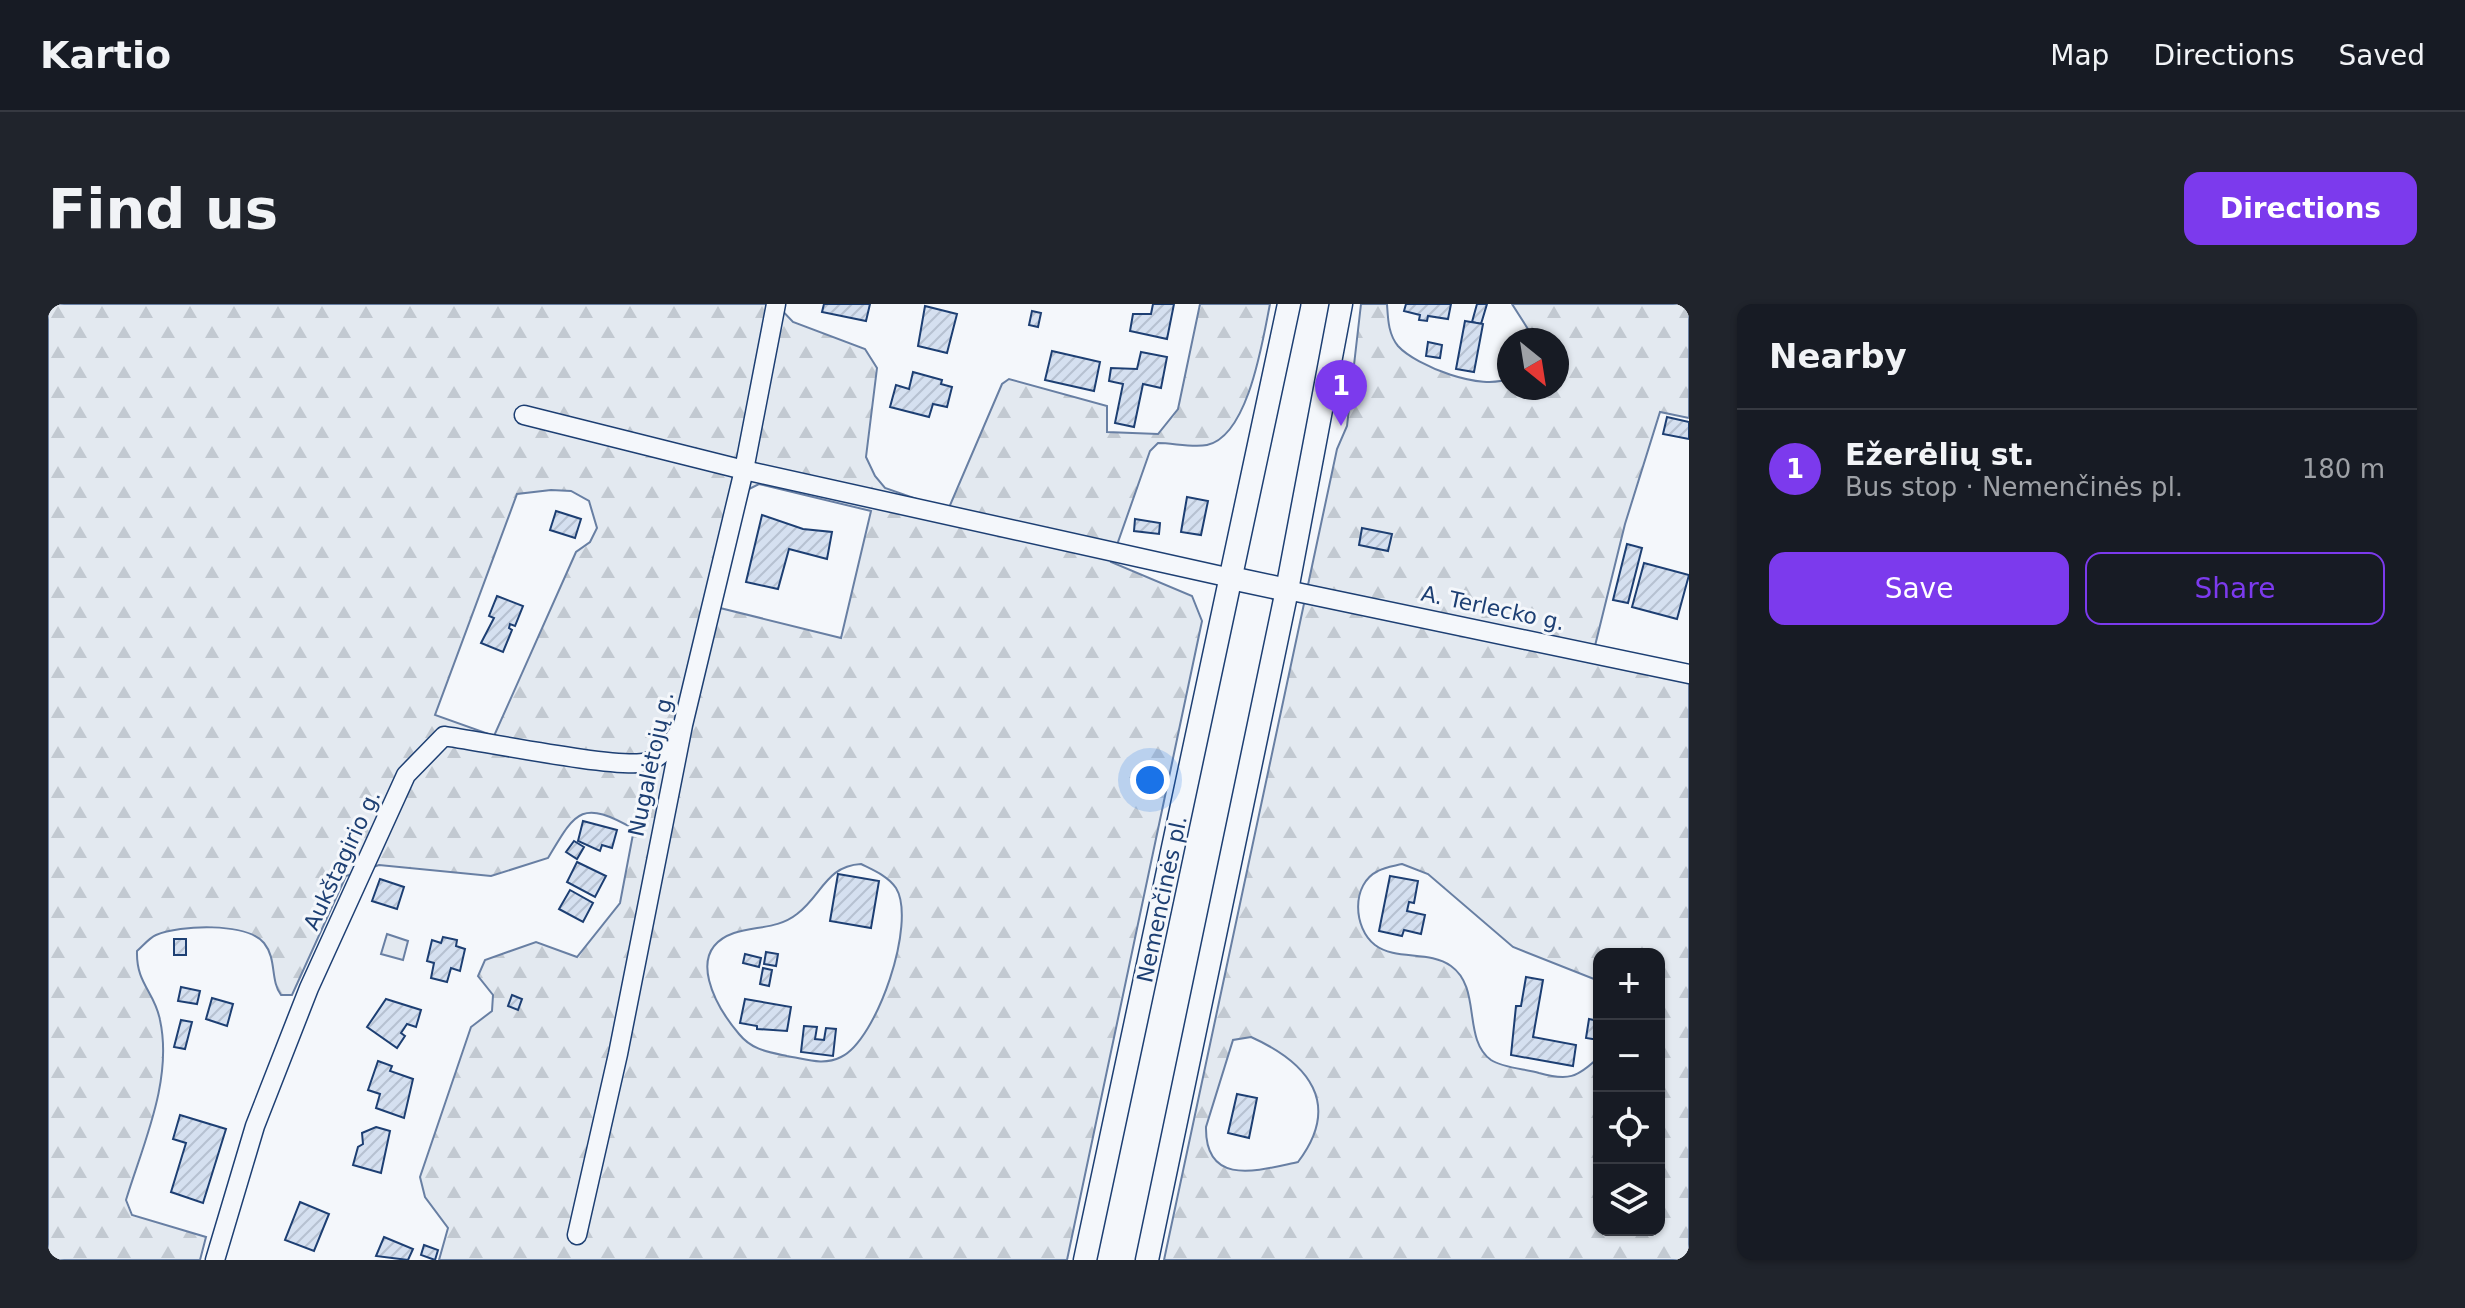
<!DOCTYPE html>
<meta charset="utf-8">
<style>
:root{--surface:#171b24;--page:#20242c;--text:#f1f3f6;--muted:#9ea1a6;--line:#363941;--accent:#7c3aed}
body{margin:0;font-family:"DejaVu Sans",sans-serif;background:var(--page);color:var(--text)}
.controls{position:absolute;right:24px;bottom:24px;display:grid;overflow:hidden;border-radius:16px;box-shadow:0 2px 6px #0004}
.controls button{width:72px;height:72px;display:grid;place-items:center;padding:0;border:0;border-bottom:2px solid var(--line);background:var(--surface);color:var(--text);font:40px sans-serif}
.compass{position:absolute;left:1449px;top:24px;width:72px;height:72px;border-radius:50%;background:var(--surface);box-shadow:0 2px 6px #0004;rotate:150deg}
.you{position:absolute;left:1102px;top:476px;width:28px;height:28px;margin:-20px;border:6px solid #fff;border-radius:50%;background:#1a73e8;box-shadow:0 0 0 12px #1a73e833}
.badge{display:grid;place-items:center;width:52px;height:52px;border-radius:50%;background:var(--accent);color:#fff;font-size:26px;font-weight:700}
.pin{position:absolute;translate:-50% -66px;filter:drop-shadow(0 2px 4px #0008)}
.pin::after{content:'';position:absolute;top:42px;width:28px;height:24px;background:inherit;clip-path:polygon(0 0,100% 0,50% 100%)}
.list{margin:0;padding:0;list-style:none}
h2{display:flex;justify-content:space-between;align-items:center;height:104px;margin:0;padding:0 32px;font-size:34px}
h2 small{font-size:26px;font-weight:400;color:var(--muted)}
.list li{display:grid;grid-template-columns:52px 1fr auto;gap:24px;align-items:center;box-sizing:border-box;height:120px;padding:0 32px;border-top:2px solid var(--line)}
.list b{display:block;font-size:30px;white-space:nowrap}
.list p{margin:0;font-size:26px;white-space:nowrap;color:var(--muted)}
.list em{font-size:26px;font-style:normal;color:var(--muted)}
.actions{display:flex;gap:16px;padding:24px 32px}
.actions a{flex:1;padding:18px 0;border:2px solid var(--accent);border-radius:16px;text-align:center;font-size:28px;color:var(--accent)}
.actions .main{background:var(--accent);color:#fff}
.icon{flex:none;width:44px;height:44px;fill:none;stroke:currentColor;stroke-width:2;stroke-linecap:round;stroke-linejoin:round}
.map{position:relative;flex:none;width:1641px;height:956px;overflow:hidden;border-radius:16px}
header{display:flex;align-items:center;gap:48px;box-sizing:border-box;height:112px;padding:0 40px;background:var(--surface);border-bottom:2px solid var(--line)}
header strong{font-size:38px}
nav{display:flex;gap:44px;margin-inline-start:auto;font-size:28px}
.intro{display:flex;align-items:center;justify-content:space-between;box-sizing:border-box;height:192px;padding:0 48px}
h1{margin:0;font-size:56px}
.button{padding:20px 36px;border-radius:16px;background:var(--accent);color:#fff;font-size:28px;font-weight:700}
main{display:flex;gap:48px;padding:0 48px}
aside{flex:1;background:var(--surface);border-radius:16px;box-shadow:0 2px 6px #0004}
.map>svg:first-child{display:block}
.forest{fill:url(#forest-firs);stroke:#687fa3;stroke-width:2;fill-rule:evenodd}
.pitch{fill:#e3e9f0;stroke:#687fa3;stroke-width:2}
.building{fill:url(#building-hatch);stroke:#1d3f73;stroke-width:2}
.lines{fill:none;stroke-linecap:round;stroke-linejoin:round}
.minor-casing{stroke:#1d3f73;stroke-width:21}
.major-casing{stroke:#1d3f73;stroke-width:25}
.minor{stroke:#f4f7fb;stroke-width:18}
.major{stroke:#f4f7fb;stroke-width:22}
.labels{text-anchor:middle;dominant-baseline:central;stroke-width:6;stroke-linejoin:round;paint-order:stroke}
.street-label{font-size:22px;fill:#1d3f73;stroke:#f4f7fb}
</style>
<header>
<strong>Kartio</strong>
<nav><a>Map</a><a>Directions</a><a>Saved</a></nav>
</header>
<div class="intro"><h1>Find us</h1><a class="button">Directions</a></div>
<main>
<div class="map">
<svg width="1641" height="956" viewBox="0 0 1641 956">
<defs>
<pattern id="forest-firs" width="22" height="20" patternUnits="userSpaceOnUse" patternTransform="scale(2)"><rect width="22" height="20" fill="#e3e9f0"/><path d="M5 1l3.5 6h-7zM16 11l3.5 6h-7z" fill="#c2c9d1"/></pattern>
<pattern id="building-hatch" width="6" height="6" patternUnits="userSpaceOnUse" patternTransform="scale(2)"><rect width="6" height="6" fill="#d5e0f0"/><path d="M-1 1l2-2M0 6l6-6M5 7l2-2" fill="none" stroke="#b6c1d1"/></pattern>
</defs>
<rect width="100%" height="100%" fill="#f4f7fb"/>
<!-- forest -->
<g class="forest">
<path d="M 0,0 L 728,0 L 745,18 L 817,45 L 829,64 L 818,153 L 827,172 L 837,184 L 900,206 L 954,80 L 961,75 L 1059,102 L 1059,128 L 1110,130 L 1130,105 L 1152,0 L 1222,0 C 1215,34 1201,132 1159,141 C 1145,144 1125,139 1110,139 L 1102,147 L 1063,258 L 1144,292 L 1154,317 L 1019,956 L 391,956 L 400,924 L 377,893 L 372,873 L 423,723 L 444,707 L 445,691 L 430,672 L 437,656 L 488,638 L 529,653 L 572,599 L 586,525 C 533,495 528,507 500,554 L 443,572 L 331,561 L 298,572 L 244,691 L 233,691 C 222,676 229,655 216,639 C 198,618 132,621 108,631 C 101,634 95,642 89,647 C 88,680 107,688 112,716 C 125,776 95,840 78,896 L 84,911 L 158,933 L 152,956 L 0,956 ZM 711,180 L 823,207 L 793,334 L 668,303 L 699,186 ZM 503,186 L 523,187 L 541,197 L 549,224 L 542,238 L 528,248 L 446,432 L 387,411 L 469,190 ZM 813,560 C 825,566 840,572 848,584 C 869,618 829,736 793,753 C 775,762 758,755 739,752 C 720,748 704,746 691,730 C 669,704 635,647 686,629 C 708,622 730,625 749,610 C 774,591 778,562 813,560 Z"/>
<path d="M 1313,0 L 1339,0 C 1340,14 1340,30 1350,42 C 1368,62 1435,88 1461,74 L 1461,84 L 1509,84 L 1509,36 L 1487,36 L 1464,0 L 1641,0 L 1641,114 L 1612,108 L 1577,220 L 1544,354 L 1641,375 L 1641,956 L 1116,956 L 1289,145 L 1299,122 ZM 1354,560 L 1380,570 L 1465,643 L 1551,677 L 1551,650 L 1611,650 L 1611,926 L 1551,926 L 1551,753 C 1529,774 1520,777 1491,769 C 1478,765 1455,764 1443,756 C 1414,735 1434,684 1403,662 C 1381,646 1348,657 1327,641 C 1305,624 1303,580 1330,567 C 1337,563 1346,562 1354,560 ZM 1203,733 C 1261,759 1294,800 1250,858 C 1212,866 1157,884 1158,823 L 1185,736 Z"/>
</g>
<!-- pitch -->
<polygon class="pitch" points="339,630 360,637 355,656 333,650"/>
<!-- building -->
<g class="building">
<polygon points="776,0 822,0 818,17 774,8"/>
<polygon points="1105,0 1126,0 1119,35 1082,27 1085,10 1103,10"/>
<polygon points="1358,0 1403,0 1400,15 1380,12 1379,17 1371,16 1372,11 1356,7"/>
<polygon points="1429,0 1439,0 1433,20 1424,18"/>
<polygon points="877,2 909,10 899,49 870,42"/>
<polygon points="984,7 993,9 990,23 981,21"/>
<polygon points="1417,17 1435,20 1426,68 1408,65"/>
<polygon points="1380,38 1394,41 1392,54 1378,52"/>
<polygon points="1004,47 1052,58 1046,87 997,76"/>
<polygon points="1093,48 1119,53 1113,84 1095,80 1086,123 1067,119 1075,80 1061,77 1063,64 1089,65"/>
<polygon points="865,68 894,76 893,80 904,83 899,103 885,100 881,113 842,103 848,81 861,85"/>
<polygon points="1619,113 1641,118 1641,135 1615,130"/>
<polygon points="1139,193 1160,197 1153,231 1133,228"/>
<polygon points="508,207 533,215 527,234 502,226"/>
<polygon points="714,211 755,225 784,228 779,255 741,245 730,285 698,278"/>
<polygon points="1087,215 1112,219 1111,230 1086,227"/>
<polygon points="1314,224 1344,230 1340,247 1311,241"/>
<polygon points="1579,240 1594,244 1580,299 1565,296"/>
<polygon points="1596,259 1641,271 1629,315 1584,303"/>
<polygon points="449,292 475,302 467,322 462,320 461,324 464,326 455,348 433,339 446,314 441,312"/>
<polygon points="535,517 569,526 564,544 554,541 552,547 530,537"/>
<polygon points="526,537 536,543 529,555 518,548"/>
<polygon points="529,558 558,572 547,593 519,578"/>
<polygon points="790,570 831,577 823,624 782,617"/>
<polygon points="1342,572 1370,577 1366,599 1361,598 1359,607 1377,611 1373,630 1356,626 1354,632 1331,627"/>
<polygon points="332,575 356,583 349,605 324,597"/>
<polygon points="522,586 545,599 535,618 511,605"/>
<polygon points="395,633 409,636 408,642 417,645 412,667 403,664 399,678 383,674 386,659 379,657 384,636 393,639"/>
<rect x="126" y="635" width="12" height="16"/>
<polygon points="718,648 730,650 728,662 716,660"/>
<polygon points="697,650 713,654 711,663 695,659"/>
<polygon points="715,664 724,666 721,682 712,680"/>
<polygon points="1478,673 1495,676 1485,733 1528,741 1525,762 1463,751 1468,702 1473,702"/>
<polygon points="133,683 152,687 149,700 130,697"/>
<polygon points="464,691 474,695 470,706 460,702"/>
<polygon points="164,694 185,700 179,722 158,715"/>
<polygon points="338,695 373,706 368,723 359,720 353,729 357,732 349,744 319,723"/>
<polygon points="697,695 743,703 739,727 709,725 709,722 692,719"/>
<polygon points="1541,715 1551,717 1551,736 1538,734"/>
<polygon points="133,716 144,718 137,745 126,743"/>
<polygon points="756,722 769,723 767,735 776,736 778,724 788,725 785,752 753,748"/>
<polygon points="330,757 344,762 342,767 365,775 356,814 328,804 332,790 320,786"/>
<polygon points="1189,790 1209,794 1201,834 1180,829"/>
<polygon points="132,811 178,825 155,899 123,888 138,839 125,835"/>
<polygon points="328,823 342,827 333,869 305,861 310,843 315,840 314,829"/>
<polygon points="252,898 281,910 266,947 237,936"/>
<polygon points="336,933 365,945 360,956 328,952"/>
<polygon points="376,941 390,946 387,956 373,951"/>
</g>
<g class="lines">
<defs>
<g id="minor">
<polyline points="476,111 696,166 1183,274"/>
<polyline points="1239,286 1641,370"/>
<polyline points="529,931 570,750 635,421 696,166 728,0"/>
<path d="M 167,956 L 207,822 L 261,684 L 358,471 L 396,432 C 432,437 574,466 599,458 C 612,454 623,441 630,429"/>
</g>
<g id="major">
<polyline points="1183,274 1239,286"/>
<polyline points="1037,956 1241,0"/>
<polyline points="1099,956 1239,286 1293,0"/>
</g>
</defs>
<!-- minor casing -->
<use href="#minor" class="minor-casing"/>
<!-- major casing -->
<use href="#major" class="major-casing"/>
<!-- minor -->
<use href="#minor" class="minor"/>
<!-- major -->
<use href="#major" class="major"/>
</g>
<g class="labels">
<!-- street labels -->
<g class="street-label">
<text transform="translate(1445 304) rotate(12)">A. Terlecko g.</text>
<text transform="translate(603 460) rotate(-78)">Nugalėtojų g.</text>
<text transform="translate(294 556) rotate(-65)">Aukštagirio g.</text>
<text transform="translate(1114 595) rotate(-78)">Nemenčinės pl.</text>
</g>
</g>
</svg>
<div class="controls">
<button>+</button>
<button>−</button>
<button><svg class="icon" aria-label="locate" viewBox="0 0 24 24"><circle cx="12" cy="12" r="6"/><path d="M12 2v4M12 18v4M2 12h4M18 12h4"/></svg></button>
<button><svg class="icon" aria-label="layers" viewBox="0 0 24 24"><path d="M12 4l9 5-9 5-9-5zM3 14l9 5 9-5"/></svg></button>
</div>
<svg class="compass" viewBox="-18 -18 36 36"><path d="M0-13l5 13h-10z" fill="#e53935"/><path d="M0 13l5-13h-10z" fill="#9ea1a6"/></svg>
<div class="you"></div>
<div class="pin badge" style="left:1293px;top:122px">1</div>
</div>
<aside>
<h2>Nearby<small></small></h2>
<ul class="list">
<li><span class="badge">1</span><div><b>Ežerėlių st.</b><p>Bus stop · Nemenčinės pl.</p></div><em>180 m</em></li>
</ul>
<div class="actions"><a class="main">Save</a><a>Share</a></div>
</aside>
</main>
